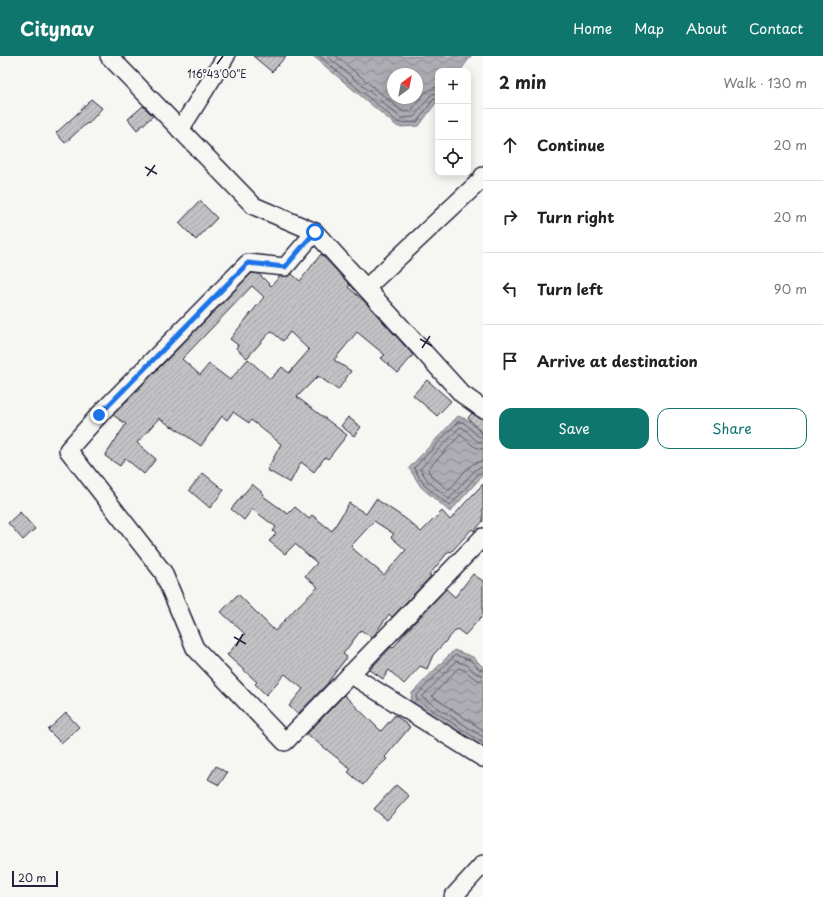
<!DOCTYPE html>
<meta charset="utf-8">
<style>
:root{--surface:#fff;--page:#f2f2f2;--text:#222;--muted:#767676;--line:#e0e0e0;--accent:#0f766e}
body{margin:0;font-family:"Playpen Sans",sans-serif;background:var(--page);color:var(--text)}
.controls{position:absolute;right:12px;top:12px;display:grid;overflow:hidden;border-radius:8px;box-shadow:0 2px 10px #0003}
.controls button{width:36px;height:36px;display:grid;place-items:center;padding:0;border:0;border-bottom:1px solid var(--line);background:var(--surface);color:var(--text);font:20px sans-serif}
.compass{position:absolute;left:387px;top:12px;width:36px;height:36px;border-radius:50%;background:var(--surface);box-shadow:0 2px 10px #0003;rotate:32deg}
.scale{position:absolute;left:12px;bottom:10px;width:46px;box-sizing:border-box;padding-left:4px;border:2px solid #22223b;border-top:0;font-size:11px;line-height:14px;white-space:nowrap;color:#22223b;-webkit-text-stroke:3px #f6f6f2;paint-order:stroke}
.stop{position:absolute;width:12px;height:12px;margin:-9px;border:3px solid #1a73e8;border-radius:50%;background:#fff}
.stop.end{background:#1a73e8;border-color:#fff;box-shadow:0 1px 4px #0008}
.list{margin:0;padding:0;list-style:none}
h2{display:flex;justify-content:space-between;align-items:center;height:52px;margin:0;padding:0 16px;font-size:17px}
h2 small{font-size:13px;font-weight:400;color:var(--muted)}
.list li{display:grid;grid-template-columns:26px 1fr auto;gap:12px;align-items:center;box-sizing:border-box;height:72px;padding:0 16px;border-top:1px solid var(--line)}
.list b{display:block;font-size:15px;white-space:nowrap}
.list em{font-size:13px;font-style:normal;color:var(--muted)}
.actions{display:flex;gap:8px;padding:12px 16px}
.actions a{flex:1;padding:9px 0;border:1px solid var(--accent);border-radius:12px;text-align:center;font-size:14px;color:var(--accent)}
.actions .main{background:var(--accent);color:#fff}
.icon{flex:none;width:22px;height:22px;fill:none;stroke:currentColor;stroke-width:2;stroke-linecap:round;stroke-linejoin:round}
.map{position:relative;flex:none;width:483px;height:841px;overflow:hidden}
header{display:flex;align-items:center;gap:24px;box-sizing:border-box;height:56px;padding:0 20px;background:var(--accent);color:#fff}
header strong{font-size:19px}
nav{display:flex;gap:22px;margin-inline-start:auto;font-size:14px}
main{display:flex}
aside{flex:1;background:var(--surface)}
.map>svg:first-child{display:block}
.water{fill:url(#water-waves);stroke:#757583;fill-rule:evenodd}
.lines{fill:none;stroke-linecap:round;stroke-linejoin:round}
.shore{stroke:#5a5a6b;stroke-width:1}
.building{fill:url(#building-hatch);stroke:#22223b;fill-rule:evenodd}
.minor-casing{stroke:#22223b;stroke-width:20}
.minor{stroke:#f6f6f2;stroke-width:17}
.route{stroke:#1a73e8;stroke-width:5}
.ticks{fill:none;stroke:#22223b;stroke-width:1.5}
.ticks-label{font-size:10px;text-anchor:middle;fill:#22223b;stroke:#f6f6f2;stroke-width:4;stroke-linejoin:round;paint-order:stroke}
</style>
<header>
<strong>Citynav</strong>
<nav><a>Home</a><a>Map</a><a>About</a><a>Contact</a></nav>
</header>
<main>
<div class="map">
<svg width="483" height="841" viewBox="0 0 483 841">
<defs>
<pattern id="water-waves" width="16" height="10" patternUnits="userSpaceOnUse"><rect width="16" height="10" fill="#adadb3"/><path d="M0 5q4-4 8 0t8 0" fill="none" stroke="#8c8c93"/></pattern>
<pattern id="building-hatch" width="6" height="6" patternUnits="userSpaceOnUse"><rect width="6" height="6" fill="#c2c2c4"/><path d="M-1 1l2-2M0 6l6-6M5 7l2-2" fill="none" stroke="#a6a6a9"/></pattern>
</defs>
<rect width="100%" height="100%" fill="#f6f6f2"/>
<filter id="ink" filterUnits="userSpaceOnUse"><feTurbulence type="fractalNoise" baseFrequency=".025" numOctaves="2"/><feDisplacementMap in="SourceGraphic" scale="8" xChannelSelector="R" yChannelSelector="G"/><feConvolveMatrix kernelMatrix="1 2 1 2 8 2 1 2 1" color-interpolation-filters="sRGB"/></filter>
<g filter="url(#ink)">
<!-- water -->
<g class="water">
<path d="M 313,0 L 471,0 L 460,15 L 438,15 L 438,44 L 419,70 L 398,71 ZM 393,18 L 417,18 L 417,42 L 393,42 Z"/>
<polygon points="458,360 468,364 483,379 483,419 450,456 421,431 409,412"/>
<polygon points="454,594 473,601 483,611 483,692 411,645 412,637"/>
</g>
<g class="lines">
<!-- shore -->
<g class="shore">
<polyline points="319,0 399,67 417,66 433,44 435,43 438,42"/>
<polyline points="327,0 401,62 414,61 430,40 433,38 438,37"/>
<path d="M 336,0 L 403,56 L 411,55 C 419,45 425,32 438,31"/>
<path d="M 483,382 C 473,380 471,368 459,365 L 414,412 L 424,429 L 450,450 L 478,418 L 483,416"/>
<path d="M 483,387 C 472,386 469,373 460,371 L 420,413 L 428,425 L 449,443 L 475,414 L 479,412 L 483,411"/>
<path d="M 483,393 C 473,392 469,386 462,380 L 460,379 L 429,412 L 428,414 L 432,421 L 449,434 C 459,425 467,406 483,405"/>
<polyline points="483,614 479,613 470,604 455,599 417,639 416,642 417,644 483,687"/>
<polyline points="483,619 477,618 467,609 456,605 422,641 423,642 483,681"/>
<path d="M 483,625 C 471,624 469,614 458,612 L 432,640 L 433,641 L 483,674"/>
</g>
</g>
<!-- building -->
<g class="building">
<polygon points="253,0 286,0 272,16"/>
<polygon points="91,43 102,52 88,68 87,67 65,87 56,77 80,55"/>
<polygon points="143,50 153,60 137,74 128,63"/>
<polygon points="200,145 217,162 196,184 179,167"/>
<path d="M 321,198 L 350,229 L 348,231 L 365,246 L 413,299 L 398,317 L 381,302 L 385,299 L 357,276 L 334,304 L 351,315 L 338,334 L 318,320 L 297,341 L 347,379 L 328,403 L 325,401 L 314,416 L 301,406 L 290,427 L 267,414 L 281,388 L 251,364 L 249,367 L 233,356 L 227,364 L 222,360 L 201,390 L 172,370 L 172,371 L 159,362 L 137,387 L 156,403 L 144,418 L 125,402 L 120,410 L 105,400 L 126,368 L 113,359 L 252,217 L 259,218 L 271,230 L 280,220 L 288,220 L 292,218 L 300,225 ZM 252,230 L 264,241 L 230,283 L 238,289 L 236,292 L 247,302 L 271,275 L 283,285 L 290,276 L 309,294 L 289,317 L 282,311 L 270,323 L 248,303 L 230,324 L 209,308 L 200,319 L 182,303 Z"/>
<polygon points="427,324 451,345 437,360 413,339"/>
<polygon points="472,357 478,361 483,363 483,378 468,362"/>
<polygon points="348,361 361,371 354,380 341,370"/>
<polygon points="203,417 224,434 210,452 189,434"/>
<path d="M 252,428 L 264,438 L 263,440 L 288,458 L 295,451 L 309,463 L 312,459 L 332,475 L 349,447 L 366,458 L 376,443 L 406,463 L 421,476 L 442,455 L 450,464 L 465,447 L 483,428 L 483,465 L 474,475 L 472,473 L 451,496 L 449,495 L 429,519 L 431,520 L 392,561 L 389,558 L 372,582 L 361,574 L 343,598 L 347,601 L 328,626 L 329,626 L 298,658 L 289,650 L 303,633 L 285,618 L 266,639 L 255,628 L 257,626 L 227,599 L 245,578 L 221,556 L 238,538 L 275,575 L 295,553 L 318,531 L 305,520 L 317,507 L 295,488 L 285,498 L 269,485 L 276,478 L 273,475 L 276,471 L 252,453 L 244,464 L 231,453 ZM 374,465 L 394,478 L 391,481 L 406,494 L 384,519 L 352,492 L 353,492 L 351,490 Z"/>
<polygon points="20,456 35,473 23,484 8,467"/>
<polygon points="473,518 483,525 483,559 465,579 457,573 433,599 427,613 420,610 404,628 389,614 383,623 370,614 373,610 391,591 393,592 404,578 446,533 455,541"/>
<polygon points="344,639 381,675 395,659 410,671 385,701 387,703 375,714 363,729 348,716 351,713 307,678"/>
<polygon points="66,657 79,671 61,687 48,674"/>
<polygon points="216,710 227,717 219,729 208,723"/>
<polygon points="396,729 409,740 387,764 374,753"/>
</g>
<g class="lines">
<defs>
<g id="minor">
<polyline points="109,0 254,150 315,176 462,338 483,353"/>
<polyline points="180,74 226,0"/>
<polyline points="315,176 285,211 248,207 99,359 68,394 163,516 195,592 285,686 483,481"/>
<polyline points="366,232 481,124 483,120"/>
<polyline points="350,618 483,702"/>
<polyline points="453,841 483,808"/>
</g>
</defs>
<!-- minor casing -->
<use href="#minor" class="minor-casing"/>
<!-- minor -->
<use href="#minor" class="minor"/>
</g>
</g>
<g class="lines" filter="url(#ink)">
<!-- route -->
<polyline class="route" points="99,359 248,207 285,211 315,176"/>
</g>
<!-- ticks -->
<path class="ticks" d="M 217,8 L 223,0M 145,111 L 157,118M 147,120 L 155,109M 420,283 L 432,290M 422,292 L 430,280M 234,581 L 246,588M 236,590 L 243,578"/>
<g class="ticks-label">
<text x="217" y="22">116°43'00"E</text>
</g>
</svg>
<div class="controls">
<button>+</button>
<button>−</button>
<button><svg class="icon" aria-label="locate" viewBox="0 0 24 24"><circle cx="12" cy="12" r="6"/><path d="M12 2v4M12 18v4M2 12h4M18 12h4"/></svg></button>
</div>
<svg class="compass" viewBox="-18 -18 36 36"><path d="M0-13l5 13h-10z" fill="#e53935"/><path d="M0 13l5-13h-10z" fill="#767676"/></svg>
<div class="scale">20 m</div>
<div class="stop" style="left:315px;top:176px"></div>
<div class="stop end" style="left:99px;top:359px"></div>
</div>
<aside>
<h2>2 min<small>Walk · 130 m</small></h2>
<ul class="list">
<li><svg class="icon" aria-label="ahead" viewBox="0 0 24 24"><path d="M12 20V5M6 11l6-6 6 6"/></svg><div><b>Continue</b></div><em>20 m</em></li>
<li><svg class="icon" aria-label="right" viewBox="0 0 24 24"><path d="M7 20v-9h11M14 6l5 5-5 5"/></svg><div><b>Turn right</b></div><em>20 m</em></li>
<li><svg class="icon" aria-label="left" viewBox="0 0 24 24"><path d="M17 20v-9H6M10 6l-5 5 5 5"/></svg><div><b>Turn left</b></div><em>90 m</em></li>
<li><svg class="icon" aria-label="arrive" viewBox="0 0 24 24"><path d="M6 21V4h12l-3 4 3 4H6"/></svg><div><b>Arrive at destination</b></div></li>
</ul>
<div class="actions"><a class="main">Save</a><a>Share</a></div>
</aside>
</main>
